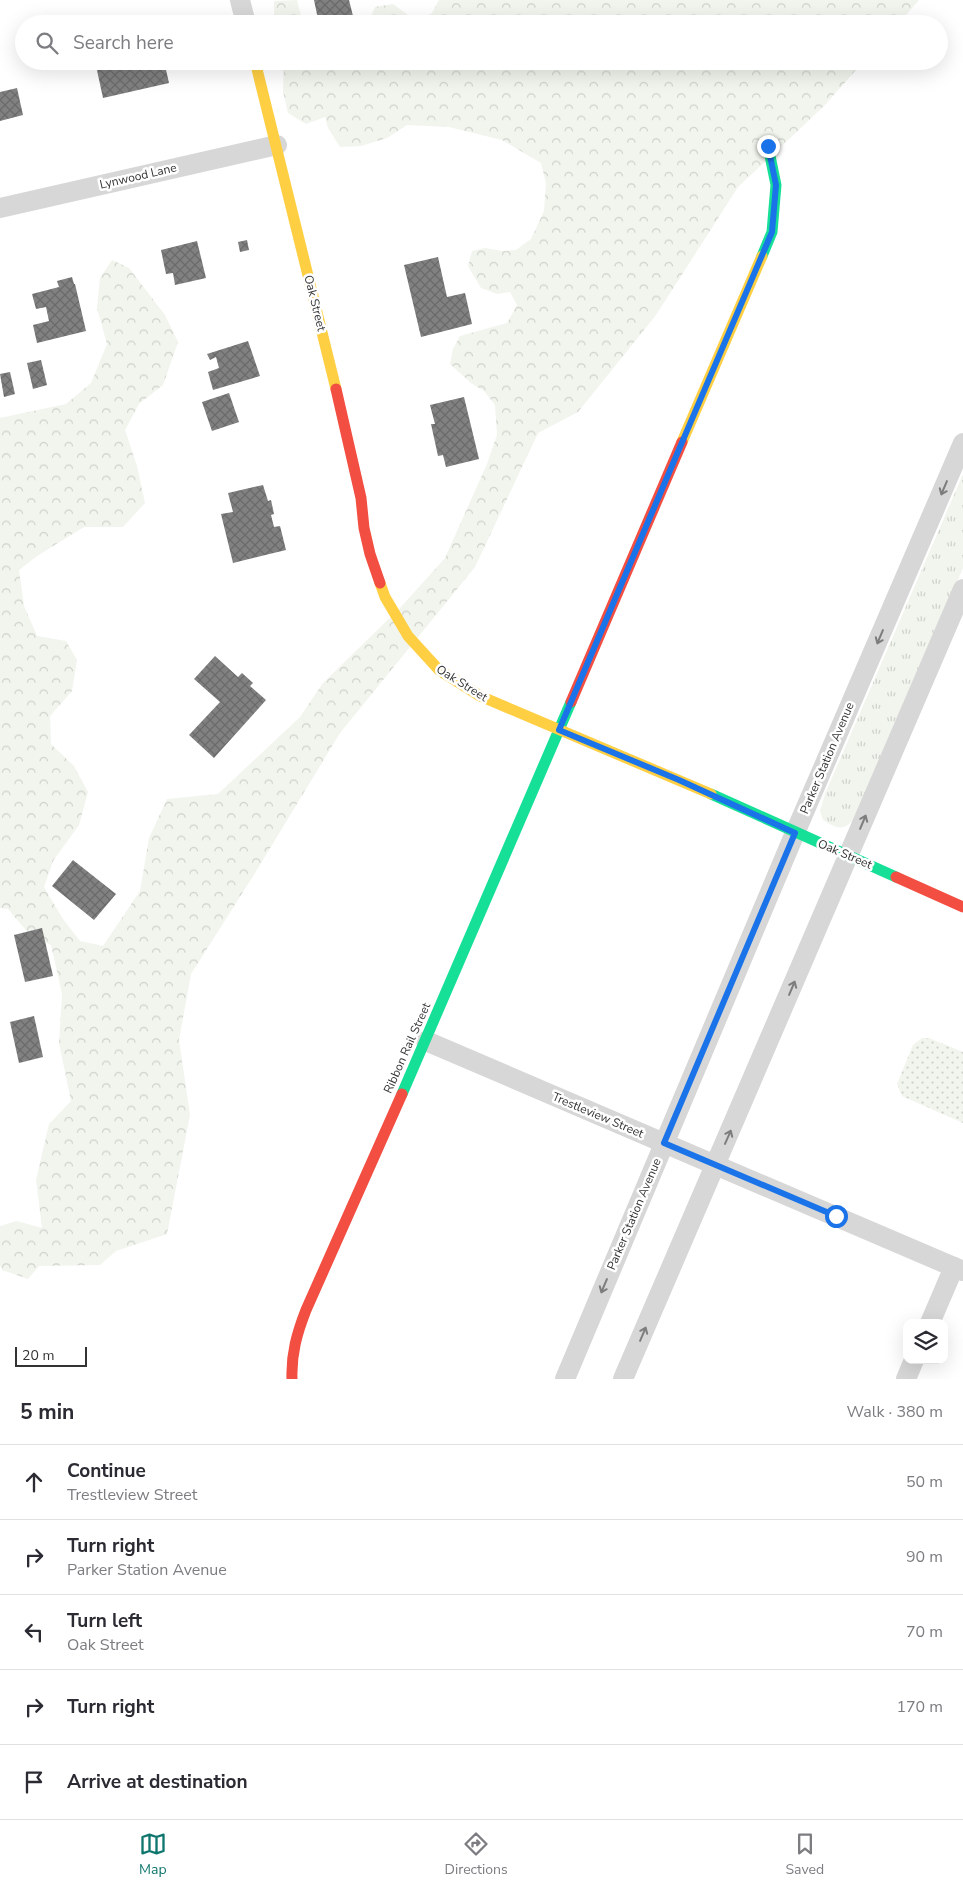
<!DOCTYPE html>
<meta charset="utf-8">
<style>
:root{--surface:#fff;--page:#f2f2f3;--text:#2b2b33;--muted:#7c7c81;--line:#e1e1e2;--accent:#0f766e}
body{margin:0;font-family:"Nunito Sans",sans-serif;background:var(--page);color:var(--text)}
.controls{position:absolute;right:15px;bottom:15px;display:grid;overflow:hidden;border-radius:10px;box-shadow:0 5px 20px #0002}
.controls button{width:45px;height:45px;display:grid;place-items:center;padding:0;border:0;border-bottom:1px solid var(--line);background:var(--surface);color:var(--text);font:25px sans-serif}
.scale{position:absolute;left:15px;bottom:12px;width:72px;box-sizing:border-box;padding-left:5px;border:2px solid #333;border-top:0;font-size:14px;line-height:18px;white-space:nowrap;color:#333;-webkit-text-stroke:4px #fff;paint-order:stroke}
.stop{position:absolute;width:15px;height:15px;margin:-11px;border:4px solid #1a73e8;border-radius:50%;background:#fff}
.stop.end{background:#1a73e8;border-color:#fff;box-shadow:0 1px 5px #0008}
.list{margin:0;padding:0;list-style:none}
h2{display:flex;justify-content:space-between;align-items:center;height:65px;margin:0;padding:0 20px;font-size:21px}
h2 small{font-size:16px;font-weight:400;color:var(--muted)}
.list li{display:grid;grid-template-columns:32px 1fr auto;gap:15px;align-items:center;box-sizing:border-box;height:75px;padding:0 20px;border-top:1px solid var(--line)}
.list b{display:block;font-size:19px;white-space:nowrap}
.list p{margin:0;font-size:16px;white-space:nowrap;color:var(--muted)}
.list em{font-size:16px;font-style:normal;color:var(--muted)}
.icon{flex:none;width:28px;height:28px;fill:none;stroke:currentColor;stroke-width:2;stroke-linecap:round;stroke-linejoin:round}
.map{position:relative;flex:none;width:963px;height:1379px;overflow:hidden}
.search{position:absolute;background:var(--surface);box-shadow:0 5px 20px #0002;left:15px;right:15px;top:15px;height:55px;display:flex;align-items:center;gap:12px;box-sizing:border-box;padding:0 18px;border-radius:28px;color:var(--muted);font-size:19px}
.sheet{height:440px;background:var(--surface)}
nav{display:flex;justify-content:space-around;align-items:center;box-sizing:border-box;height:70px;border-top:1px solid var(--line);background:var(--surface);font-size:14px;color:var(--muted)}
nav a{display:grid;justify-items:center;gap:2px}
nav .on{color:var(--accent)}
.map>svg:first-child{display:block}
.grass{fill:url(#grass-tufts)}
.forest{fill:url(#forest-crowns)}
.park{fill:url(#park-dots)}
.building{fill:url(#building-cross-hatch)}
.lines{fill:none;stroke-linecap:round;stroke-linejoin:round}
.street{stroke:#d7d7d7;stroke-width:20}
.fast{stroke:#16e098;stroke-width:11}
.slow{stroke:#ffcf43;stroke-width:11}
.jam{stroke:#f24e42;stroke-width:11}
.oneway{stroke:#7d7d7d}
.route{stroke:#1a73e8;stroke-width:6}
.labels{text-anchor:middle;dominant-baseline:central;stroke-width:5;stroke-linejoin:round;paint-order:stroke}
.street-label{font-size:12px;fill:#333;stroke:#fff}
</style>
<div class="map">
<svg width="963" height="1379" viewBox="0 0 963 1379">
<defs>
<pattern id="grass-tufts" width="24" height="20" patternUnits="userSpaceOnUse" patternTransform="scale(1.25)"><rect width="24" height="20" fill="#f1f5ed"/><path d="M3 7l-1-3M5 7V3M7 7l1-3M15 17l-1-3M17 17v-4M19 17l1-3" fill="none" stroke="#cfd2cc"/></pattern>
<pattern id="forest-crowns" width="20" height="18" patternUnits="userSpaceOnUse" patternTransform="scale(1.25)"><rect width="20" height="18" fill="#f1f5ed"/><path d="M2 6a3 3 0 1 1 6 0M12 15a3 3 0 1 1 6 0" fill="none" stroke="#cfd2cc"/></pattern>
<pattern id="park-dots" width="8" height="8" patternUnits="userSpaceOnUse" patternTransform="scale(1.25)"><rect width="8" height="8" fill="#f1f5ed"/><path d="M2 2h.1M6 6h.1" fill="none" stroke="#cfd2cc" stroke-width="1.8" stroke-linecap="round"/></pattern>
<pattern id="building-cross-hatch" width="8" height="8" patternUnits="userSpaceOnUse" patternTransform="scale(1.25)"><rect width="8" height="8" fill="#818181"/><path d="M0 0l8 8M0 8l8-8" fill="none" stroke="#6a6a6a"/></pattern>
</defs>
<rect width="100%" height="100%" fill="#fff"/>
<!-- grass -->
<path class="grass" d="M 963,474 L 963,568 L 854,819 C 843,832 836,828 823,820 L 820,811 L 825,794 Z"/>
<!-- forest -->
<g class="forest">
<polygon points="297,0 303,24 274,24 274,1"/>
<polygon points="439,0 919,0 898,24 368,24 375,7 393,4 416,21 432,13"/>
<polygon points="284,61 864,61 824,106 738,187 656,315 578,412 538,433 475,567 340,733 255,873 191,974 179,1040 190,1115 167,1234 116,1251 100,1265 39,1266 28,1279 2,1270 0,1265 0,1226 17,1221 42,1228 36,1180 49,1124 71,1101 59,1043 62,994 51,945 30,935 8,909 0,908 0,418 66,404 91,383 107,344 97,308 100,278 112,260 129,268 165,315 178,342 163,385 139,404 125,430 137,466 145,503 123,527 84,527 37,556 19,570 24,606 37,636 66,641 77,660 72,691 50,716 51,744 74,766 88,792 79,825 53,861 44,887 63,919 80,941 103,946 140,891 149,838 167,799 218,794 300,717 323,683 400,608 445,558 487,464 497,435 495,405 484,391 471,383 450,364 453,349 460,336 507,323 517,305 510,292 497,294 481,288 468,266 472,251 485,248 502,251 516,250 531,239 544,211 546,183 541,163 502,140 449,127 407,125 387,138 361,146 340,147 328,128 325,117 306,124 288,113 283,92"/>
</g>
<!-- park -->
<polygon class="park" points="922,1038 929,1038 963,1052 963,1123 902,1096 897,1084 913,1045"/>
<!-- building -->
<g class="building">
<polygon points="314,0 349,0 355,24 319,24"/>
<polygon points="95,61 164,61 169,83 103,98"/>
<polygon points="17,88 23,115 0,121 0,92"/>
<polygon points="247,240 249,250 240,252 238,242"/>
<polygon points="197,241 206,278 175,285 173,273 166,274 161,250"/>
<polygon points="438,257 447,297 465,293 472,324 421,337 404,265"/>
<polygon points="72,277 74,284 75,284 86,331 37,343 33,325 49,321 46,307 36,309 32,294 59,287 57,281"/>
<polygon points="248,341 260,376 213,390 208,372 219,368 216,357 210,360 207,354"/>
<polygon points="41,360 47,385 33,389 27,363"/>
<polygon points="10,372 15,394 4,397 0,374"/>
<polygon points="229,393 239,422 212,431 202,402"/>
<polygon points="464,397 479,459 446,467 443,455 438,456 431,424 435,424 430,405"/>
<polygon points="263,485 268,501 271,500 274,514 271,515 274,527 280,526 286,550 233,563 221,514 233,512 228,493"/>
<polygon points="215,656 238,677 242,673 253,683 250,686 266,700 214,758 189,735 220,702 194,679"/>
<polygon points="73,860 116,894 94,920 52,886"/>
<polygon points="42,928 53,976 25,982 14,935"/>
<polygon points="34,1016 43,1057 19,1063 10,1022"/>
</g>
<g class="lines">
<!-- street -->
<g class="street">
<polyline points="240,0 246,24"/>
<polyline points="0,208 277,145"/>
<polyline points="426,1041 963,1271"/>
<polyline points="930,1323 954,1267"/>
<polyline points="565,1379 795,833 963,443"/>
<polyline points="623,1379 963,589"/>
<polyline points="906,1379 914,1360"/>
</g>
<!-- fast -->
<g class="fast">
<polyline points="762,256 772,232 776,185 768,146"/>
<polyline points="711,794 896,877"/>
<polyline points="402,1094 571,702"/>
</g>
<!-- slow -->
<g class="slow">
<polyline points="255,61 336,389"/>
<polyline points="682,442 762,256"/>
<polyline points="380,583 385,597 408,636 439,670 480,696 711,794"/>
</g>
<!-- jam -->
<g class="jam">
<polyline points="336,389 361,498 364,528 370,554 380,583"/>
<polyline points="571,702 682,442"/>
<polyline points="896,877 963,907"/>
<path d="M 292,1379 C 291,1354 297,1333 306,1310 L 402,1094"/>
</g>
</g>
<!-- one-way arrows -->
<defs><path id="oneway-shaft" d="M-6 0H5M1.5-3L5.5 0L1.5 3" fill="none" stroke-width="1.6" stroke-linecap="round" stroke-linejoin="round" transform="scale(1.25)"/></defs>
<g class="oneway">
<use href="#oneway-shaft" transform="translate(944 488) rotate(113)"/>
<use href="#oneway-shaft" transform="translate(880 637) rotate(113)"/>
<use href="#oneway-shaft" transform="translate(863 822) rotate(-67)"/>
<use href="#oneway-shaft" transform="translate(792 988) rotate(-67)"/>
<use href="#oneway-shaft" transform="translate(728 1137) rotate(-66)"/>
<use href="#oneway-shaft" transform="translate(604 1286) rotate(113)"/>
<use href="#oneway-shaft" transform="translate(643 1334) rotate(-67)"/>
</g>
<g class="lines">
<!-- route -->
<polyline class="route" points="768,146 776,185 772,232 559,730 679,780 795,833 664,1143 836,1216"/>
</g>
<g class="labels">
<!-- street labels -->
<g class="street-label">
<text transform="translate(138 176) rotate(-13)">Lynwood Lane</text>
<text transform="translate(315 303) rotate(76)">Oak Street</text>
<text transform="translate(462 683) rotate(32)">Oak Street</text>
<text transform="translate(827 758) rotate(-67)">Parker Station Avenue</text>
<text transform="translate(845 854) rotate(23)">Oak Street</text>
<text transform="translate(407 1048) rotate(-66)">Ribbon Rail Street</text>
<text transform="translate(598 1115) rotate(23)">Trestleview Street</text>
<text transform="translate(634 1214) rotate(-67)">Parker Station Avenue</text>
</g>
</g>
</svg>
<div class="controls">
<button><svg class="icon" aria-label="layers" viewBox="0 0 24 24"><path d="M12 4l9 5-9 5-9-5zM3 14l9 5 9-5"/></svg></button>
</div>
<div class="scale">20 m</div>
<div class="stop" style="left:836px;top:1216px"></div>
<div class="stop end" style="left:768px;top:146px"></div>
<div class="search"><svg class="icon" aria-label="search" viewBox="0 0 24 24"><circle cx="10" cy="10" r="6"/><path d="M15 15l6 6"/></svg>Search here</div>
</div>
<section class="sheet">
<h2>5 min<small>Walk · 380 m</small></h2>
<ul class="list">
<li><svg class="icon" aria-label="ahead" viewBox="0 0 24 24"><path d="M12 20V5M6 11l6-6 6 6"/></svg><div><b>Continue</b><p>Trestleview Street</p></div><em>50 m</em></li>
<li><svg class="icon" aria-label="right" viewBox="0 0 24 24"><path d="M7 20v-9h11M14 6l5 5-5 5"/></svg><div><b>Turn right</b><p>Parker Station Avenue</p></div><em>90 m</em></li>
<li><svg class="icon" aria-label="left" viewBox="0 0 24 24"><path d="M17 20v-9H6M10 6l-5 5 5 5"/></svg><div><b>Turn left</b><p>Oak Street</p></div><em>70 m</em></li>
<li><svg class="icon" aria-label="right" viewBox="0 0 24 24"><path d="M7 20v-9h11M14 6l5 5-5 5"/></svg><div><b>Turn right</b></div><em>170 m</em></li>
<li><svg class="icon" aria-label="arrive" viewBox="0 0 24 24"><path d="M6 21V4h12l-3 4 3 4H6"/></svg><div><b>Arrive at destination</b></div></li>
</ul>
</section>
<nav>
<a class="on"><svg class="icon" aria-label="map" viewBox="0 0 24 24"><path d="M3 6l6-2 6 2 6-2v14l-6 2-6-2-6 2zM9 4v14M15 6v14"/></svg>Map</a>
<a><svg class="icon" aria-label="directions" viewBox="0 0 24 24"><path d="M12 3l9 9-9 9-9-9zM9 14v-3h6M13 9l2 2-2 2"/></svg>Directions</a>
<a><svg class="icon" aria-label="saved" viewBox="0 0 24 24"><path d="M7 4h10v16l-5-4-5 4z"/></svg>Saved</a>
</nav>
